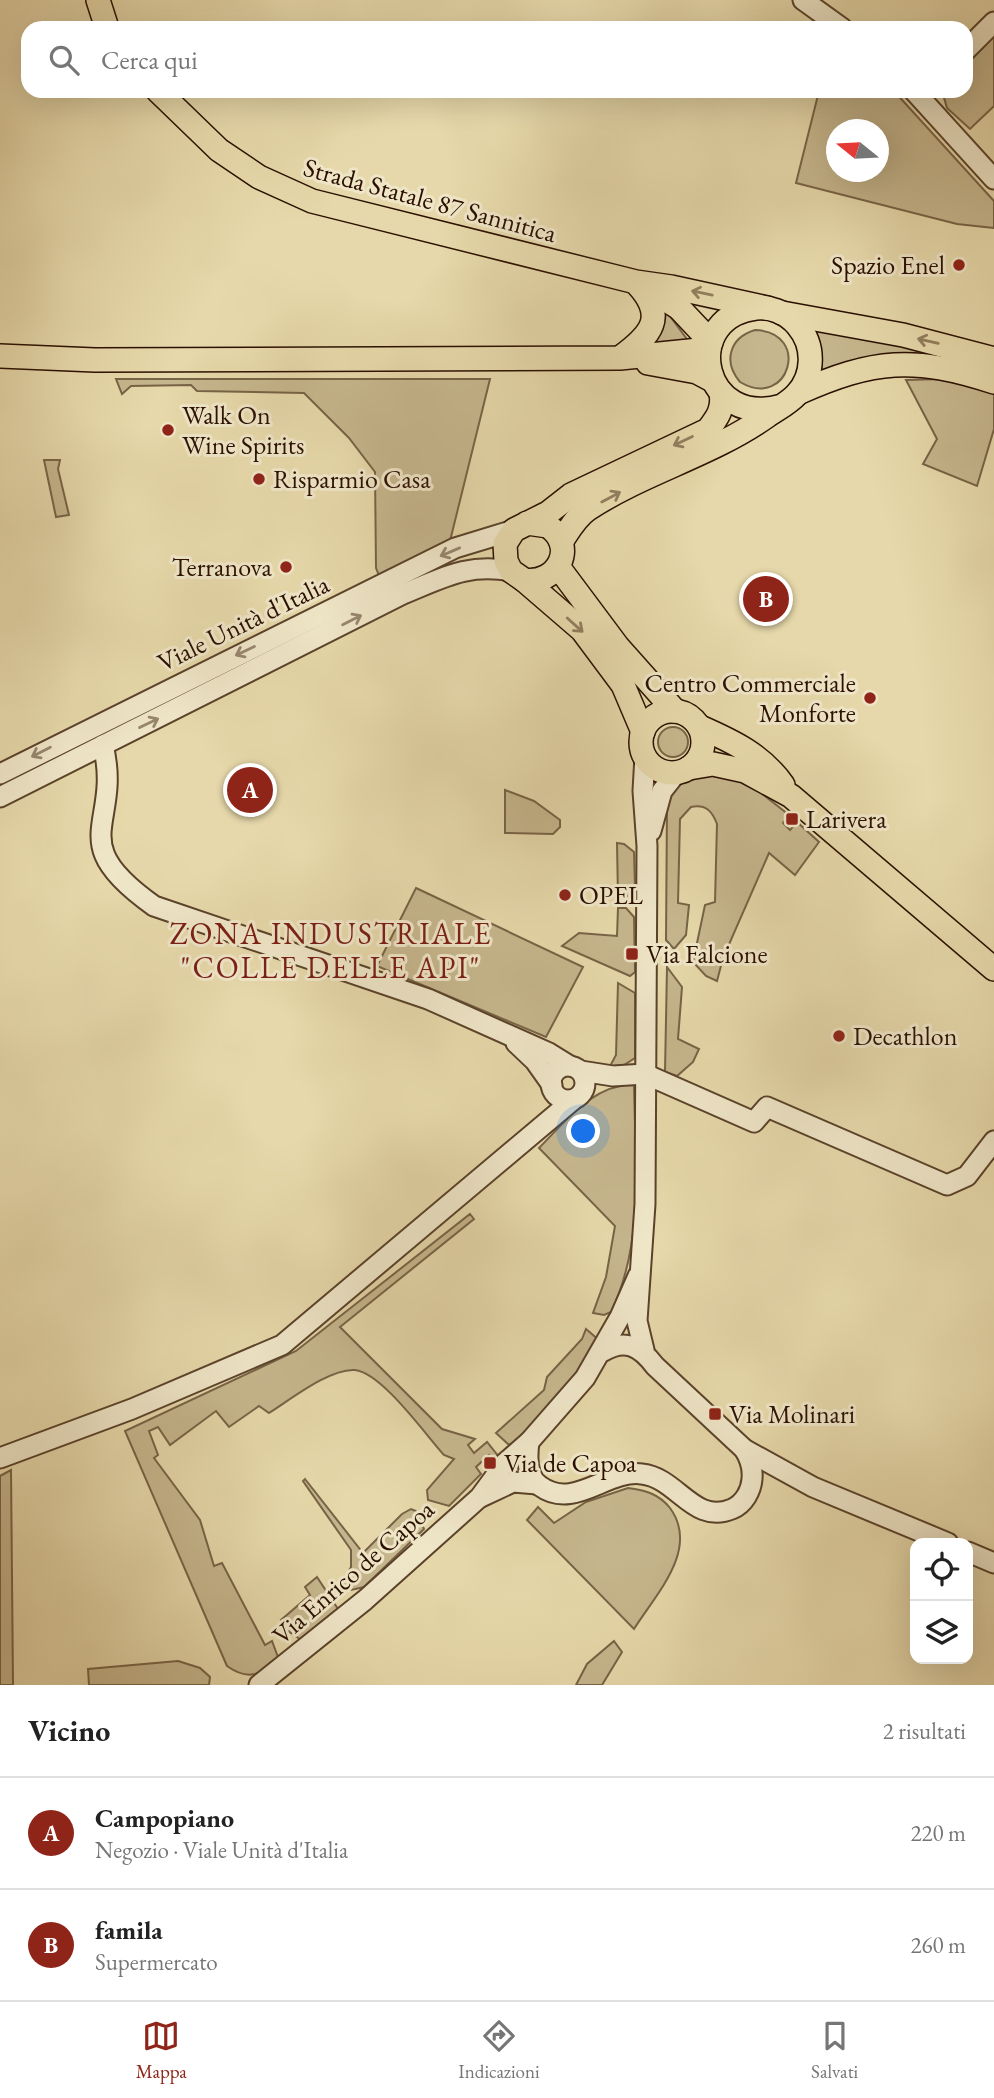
<!DOCTYPE html>
<html lang="it">
<meta charset="utf-8">
<style>
:root{--surface:#fff;--page:#f2f2f2;--text:#222;--muted:#767676;--line:#e0e0e0;--accent:#8f2418}
body{margin:0;font-family:"EB Garamond",serif;background:var(--page);color:var(--text)}
.controls{position:absolute;right:21px;bottom:21px;display:grid;overflow:hidden;border-radius:14px;box-shadow:0 7px 28px #0002}
.controls button{width:63px;height:63px;display:grid;place-items:center;padding:0;border:0;border-bottom:2px solid var(--line);background:var(--surface);color:var(--text);font:35px sans-serif}
.compass{position:absolute;left:826px;top:119px;width:63px;height:63px;border-radius:50%;background:var(--surface);box-shadow:0 7px 28px #0002;rotate:288deg}
.you{position:absolute;left:584px;top:1132px;width:24px;height:24px;margin:-18px;border:5px solid #fff;border-radius:50%;background:#1a73e8;box-shadow:0 0 0 10px #1a73e833}
.badge{display:grid;place-items:center;width:46px;height:46px;border-radius:50%;background:var(--accent);color:#fff;font-size:23px;font-weight:700}
.pin{position:absolute;translate:-50% -50%;border:4px solid #fff;box-shadow:0 2px 7px #0006}
.list{margin:0;padding:0;list-style:none}
h2{display:flex;justify-content:space-between;align-items:center;height:91px;margin:0;padding:0 28px;font-size:30px}
h2 small{font-size:23px;font-weight:400;color:var(--muted)}
.list li{display:grid;grid-template-columns:46px 1fr auto;gap:21px;align-items:center;box-sizing:border-box;height:112px;padding:0 28px;border-top:2px solid var(--line)}
.list b{display:block;font-size:26px;white-space:nowrap}
.list p{margin:0;font-size:23px;white-space:nowrap;color:var(--muted)}
.list em{font-size:23px;font-style:normal;color:var(--muted)}
.icon{flex:none;width:38px;height:38px;fill:none;stroke:currentColor;stroke-width:2;stroke-linecap:round;stroke-linejoin:round}
.map{position:relative;flex:none;width:994px;height:1685px;overflow:hidden}
.search{position:absolute;background:var(--surface);box-shadow:0 7px 28px #0002;left:21px;right:21px;top:21px;height:77px;display:flex;align-items:center;gap:18px;box-sizing:border-box;padding:0 24px;border-radius:21px;color:var(--muted);font-size:26px}
.sheet{height:315px;background:var(--surface)}
nav{display:flex;justify-content:space-around;align-items:center;box-sizing:border-box;height:98px;border-top:2px solid var(--line);background:var(--surface);font-size:19px;color:var(--muted)}
nav a{display:grid;justify-items:center;gap:4px}
nav .on{color:var(--accent)}
.map>svg:first-child{display:block}
.green{fill:#c6b68d;stroke:#786346;stroke-width:2;fill-rule:evenodd}
.lines{fill:none;stroke-linecap:round;stroke-linejoin:round}
.minor-casing{stroke:#5a422a;stroke-width:23}
.major-casing{stroke:#2b1000;stroke-width:26}
.minor{stroke:#efe6c8;stroke-width:19}
.major{stroke:#e6d8aa;stroke-width:23}
.oneway{stroke:#927e5e}
.oneway2{stroke:#97866e}
.poi-dot{fill:#8f2418;stroke:#efe6c8;stroke-width:2.5}
.labels{text-anchor:middle;dominant-baseline:central;stroke-width:6;stroke-linejoin:round;paint-order:stroke}
.street-label{font-size:26px;fill:#2b1000;stroke:#efe6c8}
.poi-label{font-size:26px;fill:#2b1000;stroke:#efe6c8;text-anchor:start}
.quarter-label{font-size:30px;letter-spacing:2px;fill:#7a1f14;stroke:#efe6c8}
</style>
<div class="map">
<svg width="994" height="1685" viewBox="0 0 994 1685">
<rect width="100%" height="100%" fill="#e6d8aa"/>
<filter id="stains"><feTurbulence type="fractalNoise" baseFrequency=".00286" numOctaves="4"/><feColorMatrix values="0 0 0 0 .2 0 0 0 0 .09 0 0 0 0 .02 0 0 0 .5 -.17"/></filter>
<radialGradient id="worn" r=".72"><stop offset=".6" stop-color="#630" stop-opacity="0"/><stop offset="1" stop-color="#630" stop-opacity=".3"/></radialGradient>
<!-- green -->
<g class="green">
<polygon points="994,34 994,106 970,129 947,108 942,91 966,91 966,61"/>
<path d="M 819,91 L 894,91 L 994,201 L 994,228 L 957,224 L 796,183 ZM 836,130 L 878,130 L 878,172 L 836,172 Z"/>
<polygon points="661,304 689,342 649,345"/>
<path d="M 804,323 L 924,351 L 942,358 C 886,353 865,355 813,378 Z"/>
<path d="M 755,330 C 812,332 789,411 740,382 C 723,362 729,338 755,330 Z"/>
<polygon points="116,379 490,379 450,541 380,578 376,568 375,472 349,438 304,393 197,391 191,385 131,386 122,394"/>
<polygon points="942,379 994,391 994,429 977,486 923,464 937,439 906,380"/>
<polygon points="44,460 60,460 58,469 69,515 56,517"/>
<circle cx="673" cy="742" r="15"/>
<path d="M 694,774 L 728,774 L 752,786 L 789,815 L 783,823 L 790,830 L 797,822 L 819,842 L 795,875 L 769,853 L 723,958 L 717,981 L 706,976 L 693,962 L 705,905 L 715,902 L 717,824 C 712,811 706,804 691,807 L 680,819 L 678,903 L 689,905 L 686,935 L 674,949 L 666,940 L 667,806 L 673,790 Z"/>
<polygon points="505,790 534,801 560,820 560,827 553,834 505,833"/>
<polygon points="617,843 624,844 634,852 635,889 626,898 618,898"/>
<polygon points="416,888 583,967 546,1037 377,966"/>
<polygon points="618,908 626,908 634,917 635,972 630,976 562,946 579,933 617,936"/>
<polygon points="667,967 682,987 678,1039 699,1049 693,1062 677,1076 665,1072"/>
<polygon points="618,983 635,993 635,1058 624,1065 609,1068 616,1055"/>
<path d="M 634,1084 C 635,1160 645,1242 611,1312 L 604,1315 L 593,1313 L 606,1277 L 615,1226 L 539,1148 C 568,1119 591,1086 634,1084 Z"/>
<path d="M 470,1214 L 474,1219 L 340,1327 L 442,1429 L 475,1439 L 468,1445 L 474,1453 L 487,1442 L 499,1457 L 495,1461 L 489,1455 L 476,1467 L 481,1474 L 449,1506 L 428,1500 L 427,1490 L 454,1459 L 444,1455 C 425,1434 382,1373 355,1370 C 330,1368 290,1400 269,1413 L 259,1406 L 229,1427 L 216,1411 L 170,1445 L 158,1427 L 149,1431 L 158,1455 L 154,1458 L 200,1520 L 214,1566 L 222,1563 L 265,1645 L 272,1641 L 279,1660 C 260,1675 248,1681 227,1666 L 125,1431 L 296,1351 Z"/>
<polygon points="586,1329 600,1341 581,1374 514,1445 508,1444 496,1433 544,1390 547,1377 582,1339"/>
<polygon points="11,1470 13,1685 0,1685 0,1476"/>
<polygon points="305,1479 363,1553 402,1514 411,1509 416,1511 424,1529 364,1587 351,1590 342,1583 351,1567 351,1550 303,1481"/>
<path d="M 628,1488 C 645,1490 659,1494 670,1508 C 700,1549 656,1594 634,1629 L 527,1520 L 538,1507 L 554,1523 L 586,1502 Z"/>
<polygon points="317,1577 340,1612 303,1641 288,1631 281,1620 310,1595 305,1587"/>
<polygon points="614,1641 622,1652 602,1685 576,1685 587,1664"/>
<polygon points="178,1661 200,1668 210,1677 209,1685 89,1685 88,1669"/>
</g>
<g class="lines">
<defs>
<g id="minor">
<polyline points="803,0 842,28"/>
<polyline points="966,50 994,22"/>
<polyline points="914,91 994,179"/>
<path d="M 103,745 C 123,826 61,840 154,906 L 428,999 L 549,1053 L 570,1066"/>
<polyline points="0,774 455,548 514,530"/>
<path d="M 0,797 L 403,594 C 443,578 467,563 511,571"/>
<polyline points="651,831 662,791 677,772"/>
<polyline points="516,1043 535,1061 552,1085"/>
<circle cx="568" cy="1083" r="17"/>
<polyline points="581,1071 613,1076 645,1074 754,1122 767,1107 947,1185 967,1176 994,1141"/>
<polyline points="644,1350 637,1321 645,1204 647,846 643,791 645,756"/>
<path d="M 602,1352 C 625,1338 640,1346 655,1366 L 744,1449 C 750,1458 753,1468 752,1479 C 751,1491 744,1504 732,1509 C 693,1525 678,1478 642,1474 C 607,1469 574,1511 540,1486 C 526,1477 527,1457 529,1442 L 585,1378 L 620,1317 L 638,1276"/>
<polyline points="744,1449 813,1487 948,1543"/>
<polyline points="0,1458 132,1409 282,1345 573,1100"/>
<polyline points="481,1497 513,1482 537,1484"/>
<polyline points="968,1552 994,1563"/>
<polyline points="259,1685 365,1600 480,1497 505,1463 529,1442"/>
</g>
<g id="major">
<polyline points="98,0 107,28"/>
<polyline points="158,91 219,150 259,177 312,201 636,282 671,287 767,308"/>
<polyline points="648,288 679,308 711,342"/>
<polyline points="782,313 903,335 994,359"/>
<polyline points="0,356 95,360 620,358 709,349"/>
<path d="M 621,357 C 651,335 667,317 638,285"/>
<polyline points="648,363 697,372 712,380"/>
<path d="M 798,393 C 874,359 914,356 994,382"/>
<path d="M 527,523 L 548,526 C 578,547 557,585 524,580 L 511,571 L 506,561 L 505,544 L 514,530 L 548,513 L 571,495 L 708,430 C 717,418 724,409 721,393"/>
<path d="M 561,542 C 569,530 576,517 588,509 C 644,472 712,455 767,416 C 777,409 789,403 797,394 C 814,375 815,346 798,326 C 787,312 768,305 751,309 C 681,322 702,429 782,406"/>
<polyline points="559,568 618,647 675,711"/>
<polyline points="524,580 582,630 623,685 643,732"/>
<circle cx="672" cy="742" r="31"/>
<path d="M 700,727 C 732,741 762,755 783,785"/>
<polyline points="689,768 713,764 745,771 791,796 994,969"/>
</g>
</defs>
<!-- minor casing -->
<use href="#minor" class="minor-casing"/>
<!-- major casing -->
<use href="#major" class="major-casing"/>
<!-- minor -->
<use href="#minor" class="minor"/>
<!-- major -->
<use href="#major" class="major"/>
</g>
<!-- one-way arrows -->
<defs><path id="oneway-shaft" d="M-6 0H5M1.5-3L5.5 0L1.5 3" fill="none" stroke-width="1.6" stroke-linecap="round" stroke-linejoin="round" transform="scale(1.75)"/></defs>
<g class="oneway">
<use href="#oneway-shaft" transform="translate(702 293) rotate(-168)"/>
<use href="#oneway-shaft" transform="translate(928 341) rotate(-167)"/>
<use href="#oneway-shaft" transform="translate(683 441) rotate(154)"/>
<use href="#oneway-shaft" transform="translate(611 497) rotate(-28)"/>
<use href="#oneway-shaft" transform="translate(575 625) rotate(42)"/>
</g>
<g class="oneway2">
<use href="#oneway-shaft" transform="translate(450 552) rotate(157)"/>
<use href="#oneway-shaft" transform="translate(352 620) rotate(-27)"/>
<use href="#oneway-shaft" transform="translate(245 651) rotate(154)"/>
<use href="#oneway-shaft" transform="translate(149 723) rotate(-26)"/>
<use href="#oneway-shaft" transform="translate(41 752) rotate(153)"/>
</g>
<!-- markers -->
<g class="poi-dot">
<circle cx="959" cy="265" r="7"/>
<circle cx="168" cy="430" r="7"/>
<circle cx="259" cy="479" r="7"/>
<circle cx="286" cy="567" r="7"/>
<circle cx="870" cy="698" r="7"/>
<rect x="785" y="812" width="14" height="14" rx="3.5"/>
<circle cx="565" cy="895" r="7"/>
<rect x="625" y="947" width="14" height="14" rx="3.5"/>
<circle cx="839" cy="1036" r="7"/>
<rect x="708" y="1407" width="14" height="14" rx="3.5"/>
<rect x="483" y="1456" width="14" height="14" rx="3.5"/>
</g>
<g class="labels">
<!-- street labels -->
<g class="street-label">
<text transform="translate(430 200) rotate(15)">Strada Statale 87 Sannitica</text>
<text transform="translate(243 623) rotate(-26)">Viale Unità d'Italia</text>
<text transform="translate(353 1572) rotate(-41)">Via Enrico de Capoa</text>
</g>
<!-- poi labels -->
<g class="poi-label">
<text x="945" y="265" text-anchor="end">Spazio Enel</text>
<text x="182" y="415">Walk On<tspan x="182" dy="30">Wine Spirits</tspan></text>
<text x="273" y="479">Risparmio Casa</text>
<text x="272" y="567" text-anchor="end">Terranova</text>
<text x="856" y="683" text-anchor="end">Centro Commerciale<tspan x="856" dy="30">Monforte</tspan></text>
<text x="806" y="819">Larivera</text>
<text x="579" y="895">OPEL</text>
<text x="646" y="954">Via Falcione</text>
<text x="853" y="1036">Decathlon</text>
<text x="729" y="1414">Via Molinari</text>
<text x="504" y="1463">Via de Capoa</text>
</g>
<!-- quarter labels -->
<g class="quarter-label">
<text x="331" y="933">ZONA INDUSTRIALE<tspan x="331" dy="34">"COLLE DELLE API"</tspan></text>
</g>
</g>
<rect width="100%" height="100%" filter="url(#stains)"/>
<rect width="100%" height="100%" fill="url(#worn)"/>
</svg>
<div class="controls">
<button><svg class="icon" aria-label="locate" viewBox="0 0 24 24"><circle cx="12" cy="12" r="6"/><path d="M12 2v4M12 18v4M2 12h4M18 12h4"/></svg></button>
<button><svg class="icon" aria-label="layers" viewBox="0 0 24 24"><path d="M12 4l9 5-9 5-9-5zM3 14l9 5 9-5"/></svg></button>
</div>
<svg class="compass" viewBox="-18 -18 36 36"><path d="M0-13l5 13h-10z" fill="#e53935"/><path d="M0 13l5-13h-10z" fill="#767676"/></svg>
<div class="you"></div>
<div class="pin badge" style="left:250px;top:790px">A</div>
<div class="pin badge" style="left:766px;top:599px">B</div>
<div class="search"><svg class="icon" aria-label="search" viewBox="0 0 24 24"><circle cx="10" cy="10" r="6"/><path d="M15 15l6 6"/></svg>Cerca qui</div>
</div>
<section class="sheet">
<h2>Vicino<small>2 risultati</small></h2>
<ul class="list">
<li><span class="badge">A</span><div><b>Campopiano</b><p>Negozio · Viale Unità d'Italia</p></div><em>220 m</em></li>
<li><span class="badge">B</span><div><b>famila</b><p>Supermercato</p></div><em>260 m</em></li>
</ul>
</section>
<nav>
<a class="on"><svg class="icon" aria-label="map" viewBox="0 0 24 24"><path d="M3 6l6-2 6 2 6-2v14l-6 2-6-2-6 2zM9 4v14M15 6v14"/></svg>Mappa</a>
<a><svg class="icon" aria-label="directions" viewBox="0 0 24 24"><path d="M12 3l9 9-9 9-9-9zM9 14v-3h6M13 9l2 2-2 2"/></svg>Indicazioni</a>
<a><svg class="icon" aria-label="saved" viewBox="0 0 24 24"><path d="M7 4h10v16l-5-4-5 4z"/></svg>Salvati</a>
</nav>
